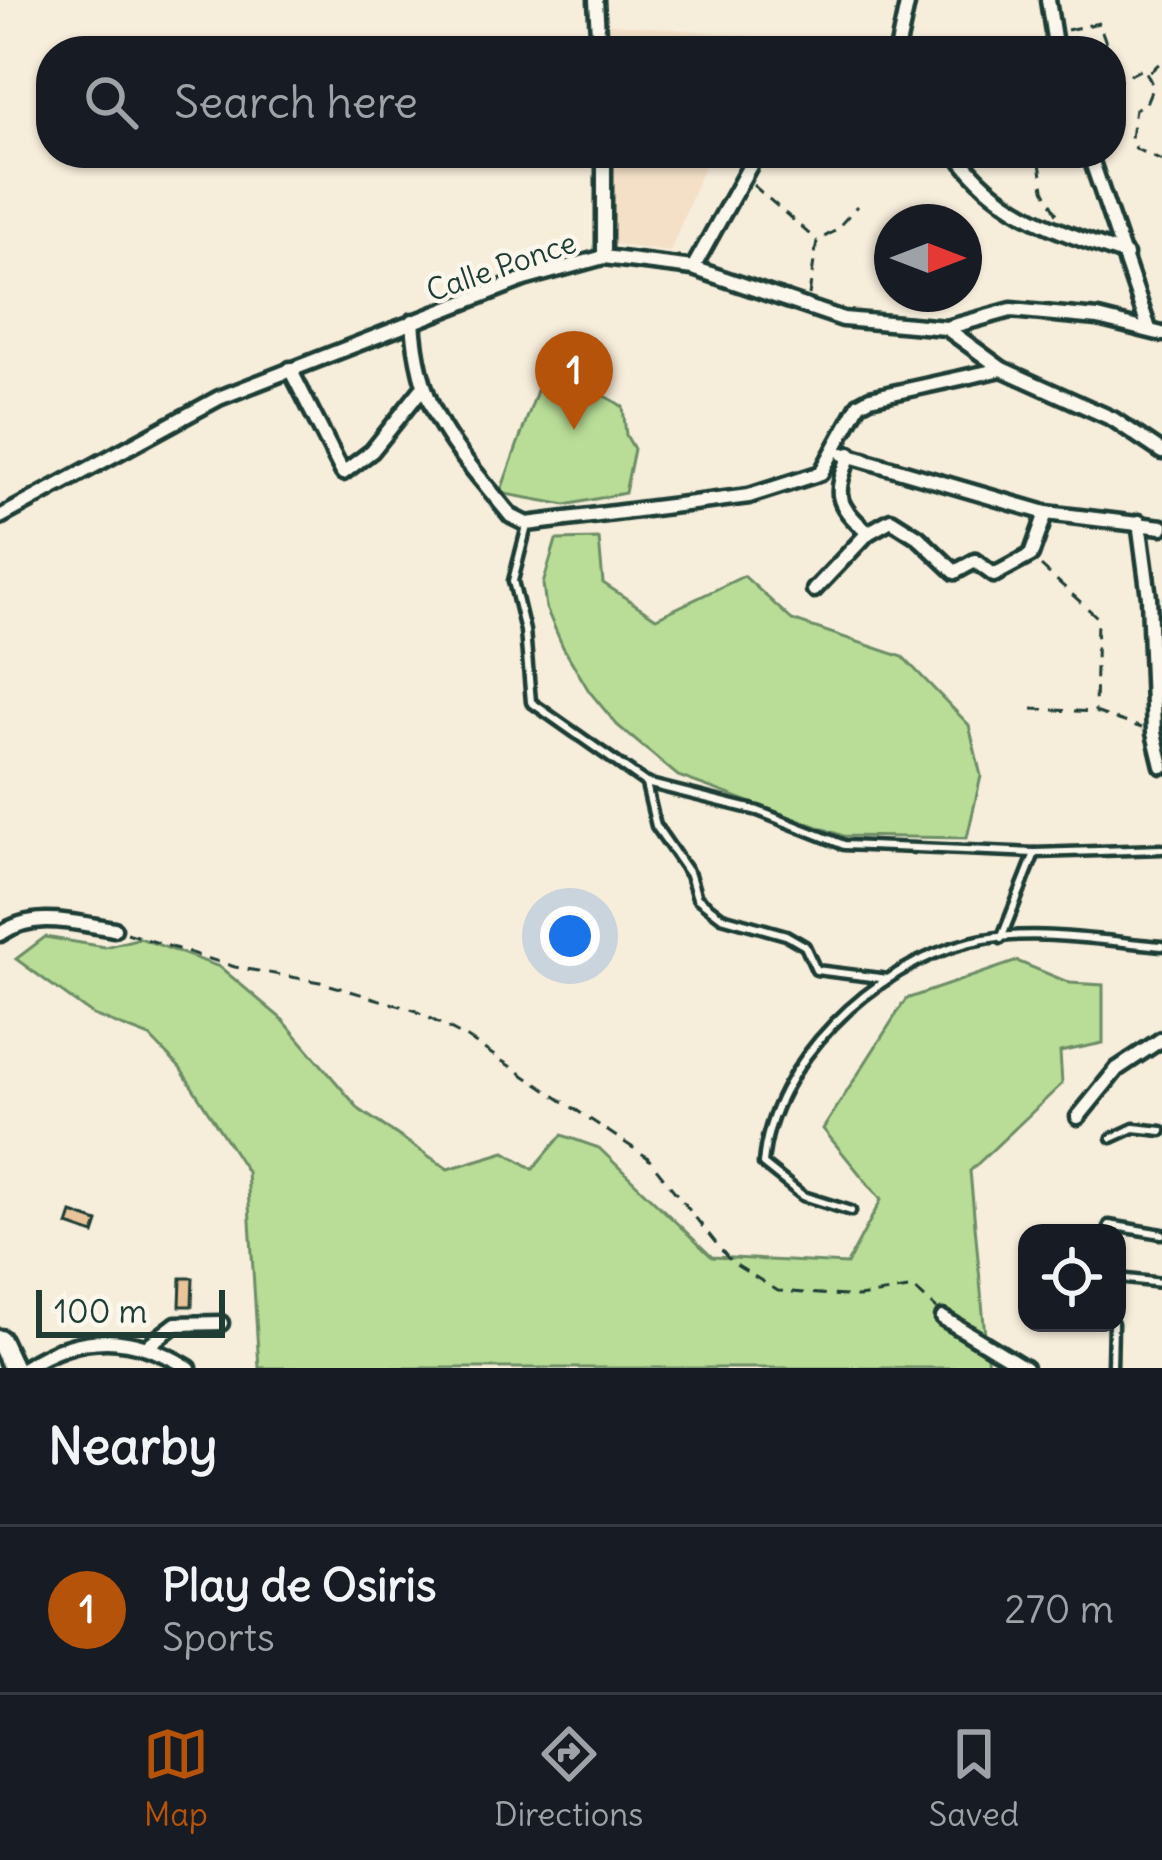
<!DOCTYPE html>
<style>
:root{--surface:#171b24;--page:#242831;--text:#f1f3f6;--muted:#9ea1a6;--line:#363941;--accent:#b45309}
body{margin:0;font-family:Delius,sans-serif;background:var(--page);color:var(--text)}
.controls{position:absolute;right:36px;bottom:36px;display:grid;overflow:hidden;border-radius:24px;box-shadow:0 3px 9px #0004}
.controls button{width:108px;height:108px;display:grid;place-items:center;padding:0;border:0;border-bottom:3px solid var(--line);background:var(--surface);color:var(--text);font:60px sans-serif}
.compass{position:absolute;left:874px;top:204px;width:108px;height:108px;border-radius:50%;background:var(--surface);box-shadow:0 3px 9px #0004;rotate:90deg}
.scale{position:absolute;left:36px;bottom:30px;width:189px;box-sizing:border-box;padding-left:12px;border:6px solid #1f3d34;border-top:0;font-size:33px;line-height:42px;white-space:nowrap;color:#1f3d34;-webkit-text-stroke:9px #fbf7ec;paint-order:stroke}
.you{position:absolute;left:570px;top:936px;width:42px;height:42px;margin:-30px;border:9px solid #fff;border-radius:50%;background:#1a73e8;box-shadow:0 0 0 18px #1a73e833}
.badge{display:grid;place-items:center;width:78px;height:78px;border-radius:50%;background:var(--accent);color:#fff;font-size:39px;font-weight:700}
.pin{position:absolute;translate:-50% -99px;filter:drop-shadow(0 3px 6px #0008)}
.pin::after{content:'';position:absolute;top:63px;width:42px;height:36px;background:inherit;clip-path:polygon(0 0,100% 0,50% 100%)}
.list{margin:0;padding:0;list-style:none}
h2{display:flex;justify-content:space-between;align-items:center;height:156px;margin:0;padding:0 48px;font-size:51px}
h2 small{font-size:39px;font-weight:400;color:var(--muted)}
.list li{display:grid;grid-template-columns:78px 1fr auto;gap:36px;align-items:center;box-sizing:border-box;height:168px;padding:0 48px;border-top:3px solid var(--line)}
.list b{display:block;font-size:45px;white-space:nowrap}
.list p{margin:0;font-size:39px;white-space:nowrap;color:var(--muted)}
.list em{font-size:39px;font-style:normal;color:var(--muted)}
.icon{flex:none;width:66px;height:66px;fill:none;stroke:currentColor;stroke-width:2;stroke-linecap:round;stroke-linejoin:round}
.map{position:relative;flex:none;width:1162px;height:1368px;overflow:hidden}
.search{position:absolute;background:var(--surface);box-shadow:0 3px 9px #0004;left:36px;right:36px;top:36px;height:132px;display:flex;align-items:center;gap:30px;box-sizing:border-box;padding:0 42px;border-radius:48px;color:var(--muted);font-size:45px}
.sheet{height:324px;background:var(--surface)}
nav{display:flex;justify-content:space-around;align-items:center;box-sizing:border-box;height:168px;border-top:3px solid var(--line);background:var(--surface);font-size:33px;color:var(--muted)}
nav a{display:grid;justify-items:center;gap:6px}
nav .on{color:var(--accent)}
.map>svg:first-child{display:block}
.built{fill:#f3e0c7}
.green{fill:#b9dd97;stroke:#6c8d66;stroke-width:3}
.building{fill:#e9c399;stroke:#1f3d34;stroke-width:3}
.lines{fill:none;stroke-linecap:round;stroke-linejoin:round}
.lane-casing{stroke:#1f3d34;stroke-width:15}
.street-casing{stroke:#1f3d34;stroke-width:21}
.secondary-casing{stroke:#1f3d34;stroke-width:27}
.path{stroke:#1f3d34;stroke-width:3;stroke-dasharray:12 9;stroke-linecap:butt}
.lane{stroke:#fbf7ec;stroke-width:6}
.street{stroke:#fbf7ec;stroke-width:12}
.secondary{stroke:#fbf7ec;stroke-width:18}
.labels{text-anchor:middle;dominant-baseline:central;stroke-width:9;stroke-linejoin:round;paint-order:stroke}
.street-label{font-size:30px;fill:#1f3d34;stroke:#fbf7ec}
</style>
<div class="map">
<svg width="1162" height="1368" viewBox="0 0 1162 1368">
<rect width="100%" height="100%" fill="#f7eddb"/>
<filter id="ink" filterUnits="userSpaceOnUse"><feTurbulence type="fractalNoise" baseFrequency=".00833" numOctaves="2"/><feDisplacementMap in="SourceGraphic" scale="24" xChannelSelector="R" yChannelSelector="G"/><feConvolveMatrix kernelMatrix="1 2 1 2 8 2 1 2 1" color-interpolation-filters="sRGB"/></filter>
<g filter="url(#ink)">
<!-- built -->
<g class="built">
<polygon points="604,23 754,36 748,51 606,51"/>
<polygon points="610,153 709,153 670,252 614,244"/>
</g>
<!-- green -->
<g class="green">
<path d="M 547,363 C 568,386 598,388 623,407 L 626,435 L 634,449 L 625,493 L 566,505 L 500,493 Z"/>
<polygon points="599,539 603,583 656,618 744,576 792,620 903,657 969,725 981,776 967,838 843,836 678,776 617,725 589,691 563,647 546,608 543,584 556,540"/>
<polygon points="45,937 105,947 140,938 220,967 283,1020 360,1110 448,1169 505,1152 533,1169 562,1135 599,1148 712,1257 847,1264 881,1200 823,1129 906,999 1017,961 1070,983 1103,985 1103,1043 1060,1052 1062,1084 970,1171 988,1368 259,1368 247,1172 180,1068 150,1037 93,1015 16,959"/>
</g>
<!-- building -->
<g class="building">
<polygon points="72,1213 98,1222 94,1234 68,1225"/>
<polygon points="181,1278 193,1278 192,1306 180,1306"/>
</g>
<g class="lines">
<defs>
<g id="lane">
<polyline points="527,526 513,581 525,631 531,702 646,783 758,811 844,845 1035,853 1162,849"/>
<polyline points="646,784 656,826 690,875 697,898 722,917 786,935 805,946 816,970 888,979"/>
<polyline points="1001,939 1035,853"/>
<polyline points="1112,1138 1134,1128 1162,1131"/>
<path d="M 851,1211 L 803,1196 L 763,1164 C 771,1063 875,965 970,942 C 1030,927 1102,941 1162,946"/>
<polyline points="1109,1225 1162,1234"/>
<polyline points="1117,1286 1118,1278 1162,1283"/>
<polyline points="1112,1368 1113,1323"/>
</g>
<g id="street">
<polyline points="596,0 599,51"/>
<polyline points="1048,0 1056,51"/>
<polyline points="897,51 908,0"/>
<path d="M 956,153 C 999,214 1058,231 1126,255"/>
<polyline points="1089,153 1149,329"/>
<polyline points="604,257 604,153"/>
<polyline points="693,268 757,153"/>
<path d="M 413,321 C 419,416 454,445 511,516 L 527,524 L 749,496 L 821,473 L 859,404 L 870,398 L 1002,369"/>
<polyline points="946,328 1011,310 1098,318 1162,334"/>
<polyline points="290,369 343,473 372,451 421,390"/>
<polyline points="843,454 1046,513 1162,527"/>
<path d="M 850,454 C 835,494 833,501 868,533 L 891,520 L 918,537 L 955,572 L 975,561 L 994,575 L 1031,555 L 1046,513"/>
<polyline points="0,517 219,398 524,279 604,257 693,268 843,319 946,328 1002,369 1113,419 1162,452"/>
<polyline points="1139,522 1149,597 1154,733 1162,766"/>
<polyline points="814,590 868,533"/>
<path d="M 0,934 C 35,910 74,923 114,929"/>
<polyline points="1078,1117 1117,1069 1162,1039"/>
<polyline points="943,1318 1025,1368"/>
<polyline points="150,1344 176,1324 221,1323"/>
<path d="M 24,1368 C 82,1331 132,1333 189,1368"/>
</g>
<polyline id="secondary" points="0,1340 13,1368"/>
</defs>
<!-- lane casing -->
<use href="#lane" class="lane-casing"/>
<!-- street casing -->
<use href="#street" class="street-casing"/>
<!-- secondary casing -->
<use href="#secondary" class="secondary-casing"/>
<!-- path -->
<g class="path">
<polyline points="1067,30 1099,23 1109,51"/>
<polyline points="1150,72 1162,61"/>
<polyline points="1111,79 1116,82 1144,68 1153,86 1146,103 1135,109 1131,138 1136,149 1162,161"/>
<polyline points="1040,163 1044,189 1057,214"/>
<polyline points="753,185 817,241"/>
<polyline points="809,295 817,241 835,231 857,206"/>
<polyline points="1041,566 1097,617 1095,712"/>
<polyline points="1032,709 1095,712 1142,728"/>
<polyline points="127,933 235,967 320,982 414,1010 469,1039 647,1157 731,1262 778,1291 859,1297 914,1288 937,1309"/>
</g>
<!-- lane -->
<use href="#lane" class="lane"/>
<!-- street -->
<use href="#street" class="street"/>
<!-- secondary -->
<use href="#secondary" class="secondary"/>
</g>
</g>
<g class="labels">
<!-- street labels -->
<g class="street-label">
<text transform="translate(501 266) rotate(-19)">Calle Ponce</text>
</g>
</g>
</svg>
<div class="controls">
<button><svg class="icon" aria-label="locate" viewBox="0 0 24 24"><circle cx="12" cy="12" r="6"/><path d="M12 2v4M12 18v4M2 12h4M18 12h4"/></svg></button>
</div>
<svg class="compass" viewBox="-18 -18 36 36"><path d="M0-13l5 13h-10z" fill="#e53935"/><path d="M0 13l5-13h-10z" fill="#9ea1a6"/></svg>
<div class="scale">100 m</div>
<div class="you"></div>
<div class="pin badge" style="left:574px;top:430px">1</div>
<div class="search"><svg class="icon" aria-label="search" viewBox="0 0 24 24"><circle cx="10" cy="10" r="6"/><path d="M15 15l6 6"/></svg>Search here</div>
</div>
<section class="sheet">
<h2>Nearby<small></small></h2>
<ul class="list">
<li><span class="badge">1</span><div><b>Play de Osiris</b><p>Sports</p></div><em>270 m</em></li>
</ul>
</section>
<nav>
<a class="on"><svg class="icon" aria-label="map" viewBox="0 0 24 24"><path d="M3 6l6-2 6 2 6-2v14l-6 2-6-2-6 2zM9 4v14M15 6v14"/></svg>Map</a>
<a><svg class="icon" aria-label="directions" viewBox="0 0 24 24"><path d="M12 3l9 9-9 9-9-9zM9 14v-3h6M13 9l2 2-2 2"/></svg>Directions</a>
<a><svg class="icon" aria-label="saved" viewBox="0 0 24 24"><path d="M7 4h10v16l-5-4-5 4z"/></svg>Saved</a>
</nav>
